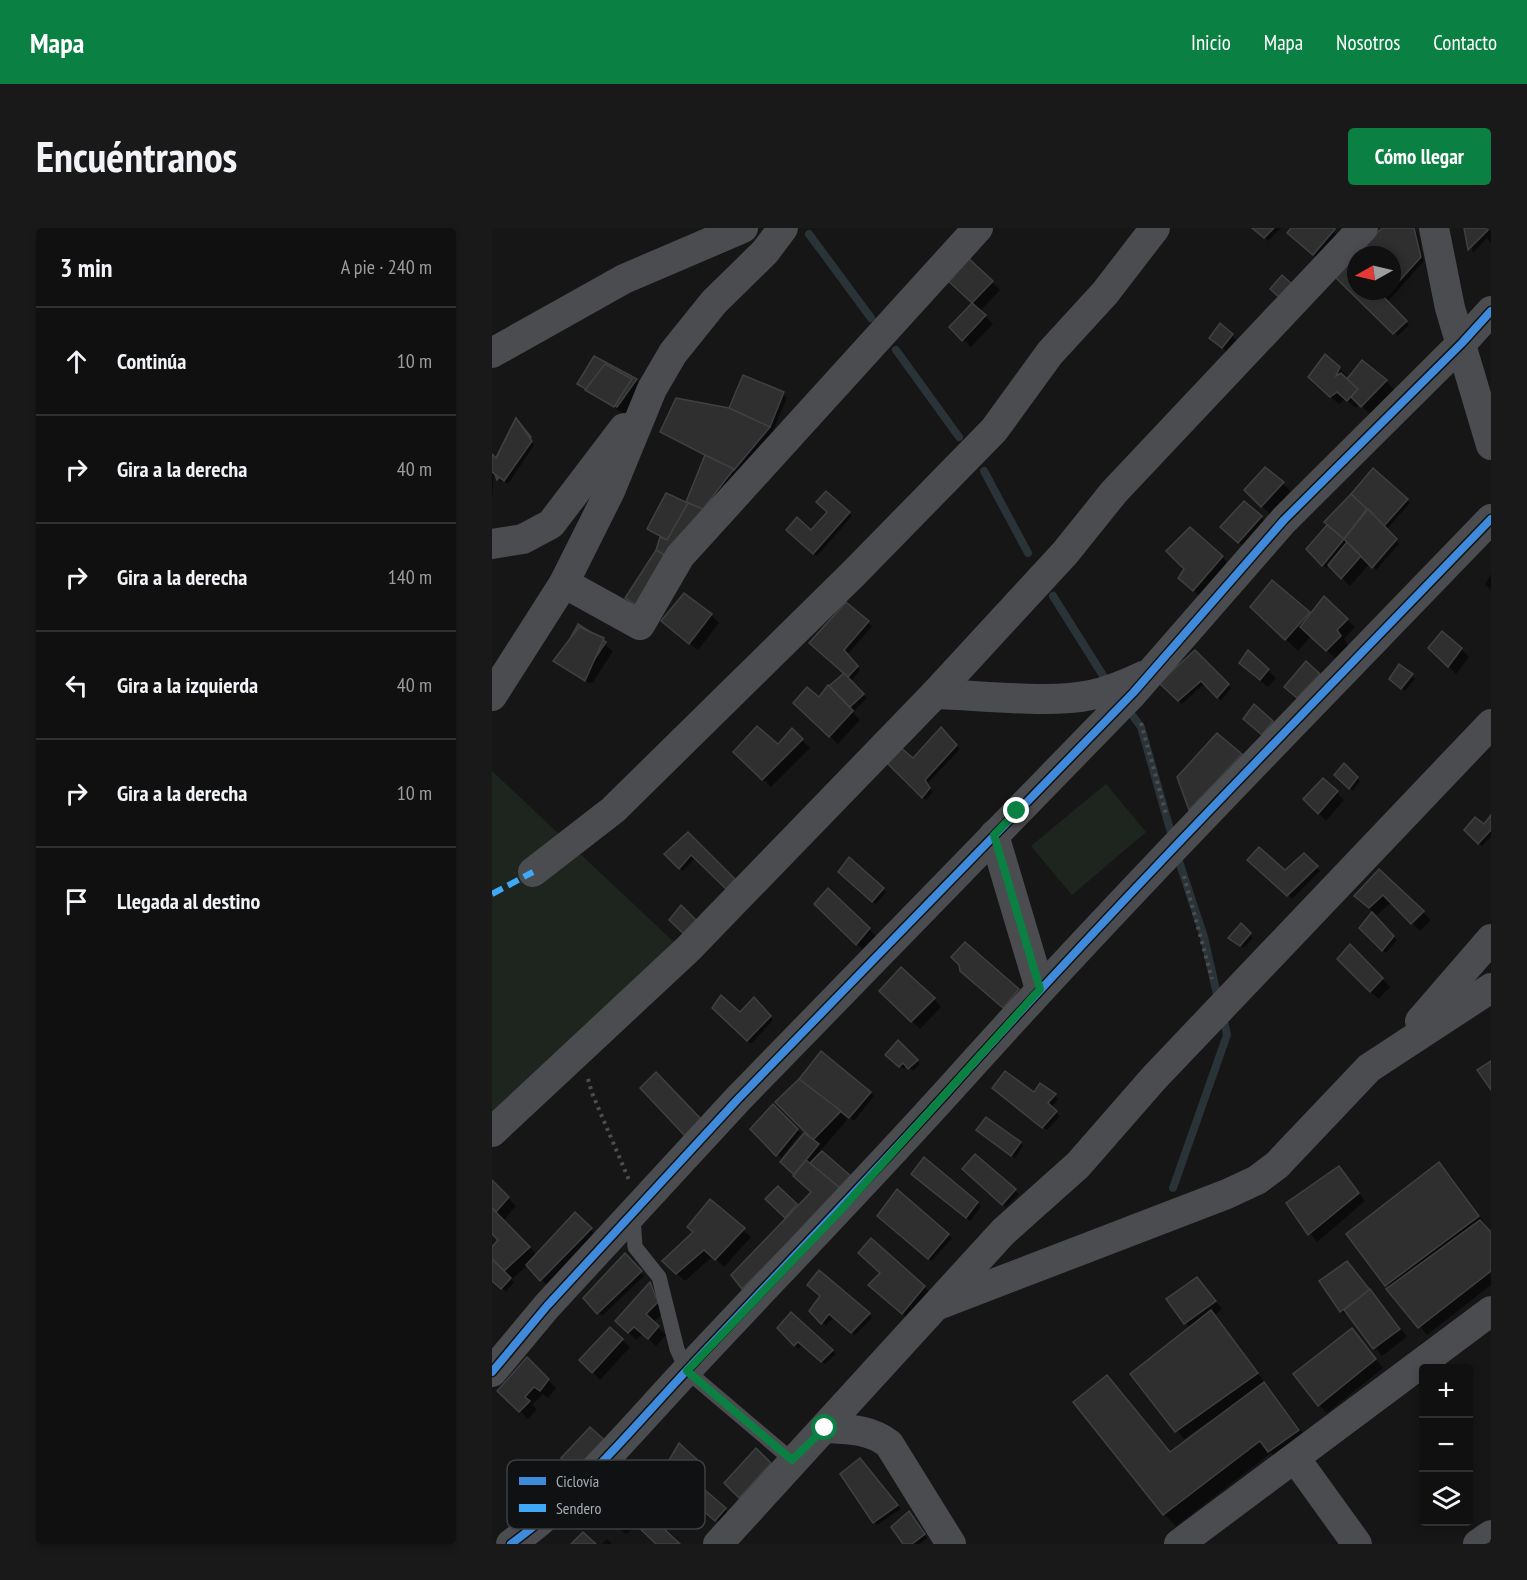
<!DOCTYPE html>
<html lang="es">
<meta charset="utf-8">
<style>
:root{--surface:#101010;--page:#191919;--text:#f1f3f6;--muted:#9c9d9f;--line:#303030;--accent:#0b8043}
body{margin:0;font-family:"PT Sans Narrow",sans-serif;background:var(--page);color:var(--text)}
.controls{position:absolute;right:18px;bottom:18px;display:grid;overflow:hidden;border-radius:6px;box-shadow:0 3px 9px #0003}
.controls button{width:54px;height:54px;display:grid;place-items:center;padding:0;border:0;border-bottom:2px solid var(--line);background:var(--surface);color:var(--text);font:30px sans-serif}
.compass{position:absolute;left:855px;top:18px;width:54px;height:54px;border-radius:50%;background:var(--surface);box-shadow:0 3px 9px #0003;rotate:262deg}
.stop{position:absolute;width:18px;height:18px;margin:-14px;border:4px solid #0b8043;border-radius:50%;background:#fff}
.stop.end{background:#0b8043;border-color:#fff;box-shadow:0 2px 6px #0008}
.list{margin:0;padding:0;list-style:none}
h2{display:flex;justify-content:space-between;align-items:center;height:78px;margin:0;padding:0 24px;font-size:26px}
h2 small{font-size:20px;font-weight:400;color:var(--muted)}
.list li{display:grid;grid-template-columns:39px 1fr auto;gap:18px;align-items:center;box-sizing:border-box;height:108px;padding:0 24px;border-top:2px solid var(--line)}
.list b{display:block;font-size:22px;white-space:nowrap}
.list em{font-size:20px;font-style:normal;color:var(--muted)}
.icon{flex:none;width:33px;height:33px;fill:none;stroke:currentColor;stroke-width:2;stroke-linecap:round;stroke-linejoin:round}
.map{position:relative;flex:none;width:999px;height:1316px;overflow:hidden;border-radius:6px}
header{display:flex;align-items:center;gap:36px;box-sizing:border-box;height:84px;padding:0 30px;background:var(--accent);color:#fff}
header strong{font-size:28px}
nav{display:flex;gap:33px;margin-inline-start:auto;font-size:21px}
.intro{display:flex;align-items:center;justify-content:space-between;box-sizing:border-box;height:144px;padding:0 36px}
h1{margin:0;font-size:42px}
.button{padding:15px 27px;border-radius:6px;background:var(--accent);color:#fff;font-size:21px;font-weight:700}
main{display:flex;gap:36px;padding:0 36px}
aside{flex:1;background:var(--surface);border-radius:6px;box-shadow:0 3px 9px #0003}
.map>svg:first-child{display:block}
.green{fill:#1e251f}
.shadow{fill:#0007}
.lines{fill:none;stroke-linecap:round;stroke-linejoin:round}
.stream{stroke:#2a3338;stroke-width:8}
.building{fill:#2f2f30;stroke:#3e4042;stroke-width:1.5}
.path{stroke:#4c4d51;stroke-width:4;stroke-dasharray:3 4.5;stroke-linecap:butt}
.lane{stroke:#4a4c4f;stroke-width:15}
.street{stroke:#4a4c4f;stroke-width:30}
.quiet{stroke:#3fa9f5;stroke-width:6;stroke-dasharray:12 6;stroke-linecap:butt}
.cycleway-casing{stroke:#101112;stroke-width:11}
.cycleway{stroke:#408adc;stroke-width:8}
.route{stroke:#0b8043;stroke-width:8}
.key{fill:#101112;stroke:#3d4044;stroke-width:1.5}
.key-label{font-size:16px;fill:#a7aeb7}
</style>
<header>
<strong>Mapa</strong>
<nav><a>Inicio</a><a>Mapa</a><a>Nosotros</a><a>Contacto</a></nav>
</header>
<div class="intro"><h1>Encuéntranos</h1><a class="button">Cómo llegar</a></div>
<main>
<aside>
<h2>3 min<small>A pie · 240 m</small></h2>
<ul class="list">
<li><svg class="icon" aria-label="ahead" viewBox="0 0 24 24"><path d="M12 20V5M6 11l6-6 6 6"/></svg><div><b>Continúa</b></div><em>10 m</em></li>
<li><svg class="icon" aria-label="right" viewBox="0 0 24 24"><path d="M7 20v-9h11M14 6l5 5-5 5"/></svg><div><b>Gira a la derecha</b></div><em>40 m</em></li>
<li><svg class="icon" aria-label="right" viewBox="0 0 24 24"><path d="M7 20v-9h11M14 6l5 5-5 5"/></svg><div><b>Gira a la derecha</b></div><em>140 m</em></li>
<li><svg class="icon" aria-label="left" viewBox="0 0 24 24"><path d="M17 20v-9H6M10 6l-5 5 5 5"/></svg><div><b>Gira a la izquierda</b></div><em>40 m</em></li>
<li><svg class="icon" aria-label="right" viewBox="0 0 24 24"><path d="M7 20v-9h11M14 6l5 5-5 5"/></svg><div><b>Gira a la derecha</b></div><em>10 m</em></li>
<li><svg class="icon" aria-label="arrive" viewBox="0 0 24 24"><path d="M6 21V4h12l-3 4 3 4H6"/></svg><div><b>Llegada al destino</b></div></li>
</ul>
</aside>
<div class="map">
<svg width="999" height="1316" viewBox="0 0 999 1316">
<rect width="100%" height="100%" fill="#161616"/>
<!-- green -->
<g class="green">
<polygon points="0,543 185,717 0,898"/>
<polygon points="614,556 654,604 580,667 539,618"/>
</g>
<!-- shadow -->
<g class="shadow">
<polygon points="761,0 789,0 776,13"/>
<polygon points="800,0 836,0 850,10 830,34 797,5"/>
<polygon points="893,0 921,0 925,4 932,33 895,74 917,97 906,108 845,49 864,42 864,63 900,63 900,35 904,31 897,24 894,27 885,27 875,17"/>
<polygon points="974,0 999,0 999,15 995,10 981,25"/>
<polygon points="474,30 508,62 488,83 501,96 479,119 459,99 482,75 463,58"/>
<polygon points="728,97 748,115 738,127 719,110"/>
<polygon points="847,140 855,148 851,157 894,153 905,165 882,189 867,176 864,180 853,171 847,176 825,157"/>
<polygon points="252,149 295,169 281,203 178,332 135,369 169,311 157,301 195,276 214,228 170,203 237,182"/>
<polygon points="144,152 152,160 133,186 95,163 87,156"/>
<polygon points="27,195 42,217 16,256 11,252 9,254 2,245 0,270 0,228 4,232"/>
<polygon points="774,241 799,263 778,286 754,262"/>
<polygon points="881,242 918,275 894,302 907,316 884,342 878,335 858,358 837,337 834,340 816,321"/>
<polygon points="334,265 360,288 325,328 296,302 319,304 337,285"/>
<polygon points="752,275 777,297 755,321 737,307"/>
<polygon points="730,329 738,337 710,370 696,358"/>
<polygon points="999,346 999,362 993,356"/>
<polygon points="780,354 819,387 855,392 863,399 852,411 856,417 843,430 819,408 806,423 772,390"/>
<polygon points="354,376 380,398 355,427 368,442 359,454 375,470 363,482 354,473 352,475 368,492 346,516 303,475 327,472 354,445 319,415"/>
<polygon points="219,387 227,395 206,422 179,400"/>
<polygon points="87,398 121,423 101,454 97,455 69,437"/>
<polygon points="938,420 969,421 977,429 964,446"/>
<polygon points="703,424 739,460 729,473 713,455 690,476 669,455"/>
<polygon points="757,424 784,450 776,459 756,442"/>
<polygon points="907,439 923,451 913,463 902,454"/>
<polygon points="449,501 468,521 435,556 441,564 434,572 396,534 421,532"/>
<polygon points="300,502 318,520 279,559 243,524 286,518"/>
<polygon points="725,507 753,531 699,581 687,550"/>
<polygon points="852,537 868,553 861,563 844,547"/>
<polygon points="844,564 852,572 834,593 813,571"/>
<polygon points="999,590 999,609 990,618 974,602 992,598"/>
<polygon points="196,606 203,630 191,643 174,626"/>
<polygon points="812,627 828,643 800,671 757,632 793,644"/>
<polygon points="357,631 394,664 384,676 351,648"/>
<polygon points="887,643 939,692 928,703 900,674 885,687 872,676"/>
<polygon points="336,662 385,709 372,723 324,676"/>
<polygon points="880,686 905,712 894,725 869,700"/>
<polygon points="749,698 761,710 752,720 741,713"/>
<polygon points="858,718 898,759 886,771 847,731"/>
<polygon points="473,746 526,762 530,765 515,783"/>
<polygon points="389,763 442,771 449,779 428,801"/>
<polygon points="262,772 281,792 259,816 222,780 248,786"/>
<polygon points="406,815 428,836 421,843 415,837 412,841 395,827"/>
<polygon points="329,825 382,868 362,893 348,882 355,892 322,930 359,950 259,1067 251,1059 295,990 276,971 286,960 306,979 321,964 306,948 313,907 328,916 285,874 308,852"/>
<polygon points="506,864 563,868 566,871 559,880 568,888 555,902"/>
<polygon points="281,878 309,905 289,930 260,901"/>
<polygon points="490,905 528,915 531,918 523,930"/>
<polygon points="483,928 527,966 514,979 472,941"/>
<polygon points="947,936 959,948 997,1001 999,1057 935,1107 895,1057"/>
<polygon points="855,948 873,973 825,1014 796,975"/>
<polygon points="424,949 485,975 489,979 478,993"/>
<polygon points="0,955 24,978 11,993 45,1027 83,986 106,1009 57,1059 36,1037 19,1052 22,1054 14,1064 0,1051 0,1021 8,1012 0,1004"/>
<polygon points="405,964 460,1010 440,1033 390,992"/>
<polygon points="219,974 259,1009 232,1039 221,1028 193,1053 172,1033 203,1005"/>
<polygon points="133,1027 152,1048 110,1088 93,1070"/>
<polygon points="390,1045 432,1059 440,1067 419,1093 386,1065"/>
<polygon points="829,1054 886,1071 915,1109 890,1128 855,1084 852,1086 849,1083"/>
<polygon points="158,1056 165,1064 173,1083 161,1095 174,1107 164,1118 151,1106 144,1112 125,1093"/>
<polygon points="713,1059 730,1081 722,1088 818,1214 789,1235 779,1225 684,1298 672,1286 615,1149 679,1225 720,1194 719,1192 692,1211 640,1146 698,1100 676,1071"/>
<polygon points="330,1068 377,1086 380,1090 363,1107 342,1089 334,1098 319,1082"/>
<polygon points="299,1086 344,1126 333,1136 310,1117 306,1121 287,1100"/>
<polygon points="860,1102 891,1140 835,1185 827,1177"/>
<polygon points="130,1112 138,1119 108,1152 89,1132"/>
<polygon points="35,1131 64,1160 56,1170 51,1166 40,1177 45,1181 36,1191 7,1163"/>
<polygon points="188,1217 213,1241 202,1254 237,1285 228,1295 207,1277 195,1292 173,1272 170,1275 150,1255 169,1248"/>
<polygon points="265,1222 294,1251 263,1284 234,1255"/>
<polygon points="372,1235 409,1281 385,1297 382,1294"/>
<polygon points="131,1264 146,1297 134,1306 126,1299"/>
<polygon points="420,1289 435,1310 428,1316 413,1316"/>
<polygon points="115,1311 120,1316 110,1316"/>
</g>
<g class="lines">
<!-- stream -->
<g class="stream">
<polyline points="317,6 379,90"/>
<polyline points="404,122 467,209"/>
<polyline points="492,243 536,325"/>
<polyline points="561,368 617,457"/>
<polyline points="635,480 649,499 681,612"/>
<polyline points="685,627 712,709 726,771"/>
<polyline points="681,960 735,807 731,788"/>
</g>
</g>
<!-- building -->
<g class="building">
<polygon points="760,0 782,0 772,10"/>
<polygon points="799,0 840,0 843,1 821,27 795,5"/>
<polygon points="890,0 922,0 929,29 900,61 900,27 893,21 883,27 873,17"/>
<polygon points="972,0 998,0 976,22"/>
<polygon points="474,28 501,53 480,75 453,50"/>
<polygon points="857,33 864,40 864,63 886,63 915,93 901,106 843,49"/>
<polygon points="790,47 801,57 788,70 778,61"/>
<polygon points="480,75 494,87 470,113 457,99"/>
<polygon points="728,95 741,106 730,120 717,110"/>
<polygon points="833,126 848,139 844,148 849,145 866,161 855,173 845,164 838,169 816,149"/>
<polygon points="102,128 145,151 125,179 85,156"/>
<polygon points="870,132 895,152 869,179 859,169 866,161 855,151"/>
<polygon points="113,136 140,151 122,179 93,162"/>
<polygon points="251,147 292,164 278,199 237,180"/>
<polygon points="184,170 237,180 278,199 242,242 168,204"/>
<polygon points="24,190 39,209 5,252 0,238"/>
<polygon points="24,190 40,213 12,253 0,244 0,226 4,230"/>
<polygon points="213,227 242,241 211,281 194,274"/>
<polygon points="773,239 792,254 769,279 752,262"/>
<polygon points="881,240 916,271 892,298 859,266"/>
<polygon points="334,263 358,284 321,326 294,302 305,289 319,302 335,284 324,274"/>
<polygon points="174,265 196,275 175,312 155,301"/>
<polygon points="859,266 875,281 852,311 832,294"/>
<polygon points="752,273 770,288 746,315 728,299"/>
<polygon points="196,275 211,281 174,328 164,322 168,309 175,312"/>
<polygon points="876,281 905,311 880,340 852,311"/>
<polygon points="835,297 852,311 830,338 814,321"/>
<polygon points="698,299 731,328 701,363 686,350 692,341 674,323"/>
<polygon points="855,314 869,328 849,351 836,337"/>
<polygon points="164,322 174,328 144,377 133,370"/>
<polygon points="780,352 818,384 793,412 758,379"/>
<polygon points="192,365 220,386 197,416 169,393"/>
<polygon points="832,368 856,391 845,402 849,408 834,423 808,399"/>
<polygon points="354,374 377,393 352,422 366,438 356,449 317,415"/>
<polygon points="86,396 114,414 92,447 65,435"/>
<polygon points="87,399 112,410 93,453 61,433"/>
<polygon points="950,403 970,420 956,439 936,420"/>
<polygon points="703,422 737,456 725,470 709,453 686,473 667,455"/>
<polygon points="756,422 777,441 768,452 747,435"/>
<polygon points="814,433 828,446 805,470 792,459"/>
<polygon points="907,436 921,446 909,461 897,451"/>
<polygon points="352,445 372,466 358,479 337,458"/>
<polygon points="336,457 361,483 337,509 301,475 315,459 327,469"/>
<polygon points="762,476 781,493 770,507 751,491"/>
<polygon points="265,498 286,516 300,500 311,511 270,552 241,524"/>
<polygon points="449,499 465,517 433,552 438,560 430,570 394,534 408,519 421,530"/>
<polygon points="725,505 750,526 697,582 685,549"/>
<polygon points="852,535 866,549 857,561 842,547"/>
<polygon points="831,550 846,563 826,586 811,571"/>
<polygon points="999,587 999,602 986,616 972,602 983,589 992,596"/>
<polygon points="196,604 243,651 234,661 199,627 187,641 172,626"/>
<polygon points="767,619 793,642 812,625 826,638 795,668 755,632"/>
<polygon points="357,629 392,660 380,674 346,644"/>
<polygon points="887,641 932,683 919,696 891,667 877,680 862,668"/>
<polygon points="336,660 378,700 364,717 322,676"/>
<polygon points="189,677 207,695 195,709 177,692"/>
<polygon points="880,684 902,708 890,723 867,700"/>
<polygon points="749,695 759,705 748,718 736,710"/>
<polygon points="473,714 527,761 511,780 468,743 467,737 459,729"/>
<polygon points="858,716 891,750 878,764 845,731"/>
<polygon points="409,739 443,770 419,794 387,763"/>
<polygon points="229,767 248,784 262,769 279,788 255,813 220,780"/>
<polygon points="406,812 426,832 416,841 411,835 407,839 393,827"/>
<polygon points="329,823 379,864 357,890 307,851"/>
<polygon points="999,833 999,862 985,842"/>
<polygon points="513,843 542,864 548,855 564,866 556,875 565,883 550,900 500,860"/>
<polygon points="164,844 210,892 193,908 148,860"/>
<polygon points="307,851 349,883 321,912 283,874"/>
<polygon points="281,876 306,901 284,928 258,901"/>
<polygon points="494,889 529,914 519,928 484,902"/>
<polygon points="312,905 327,916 302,947 288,934"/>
<polygon points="330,923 360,949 349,961 318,935"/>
<polygon points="483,926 524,961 510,977 470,941"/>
<polygon points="432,929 486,974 474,990 419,946"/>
<polygon points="314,932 349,961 250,1061 239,1047 319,964 301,948"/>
<polygon points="947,934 987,988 893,1058 854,1006"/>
<polygon points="847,938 867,965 816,1007 794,975"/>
<polygon points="0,952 17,969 4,984 0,980"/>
<polygon points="286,958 305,976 293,990 273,971"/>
<polygon points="405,961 457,1006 436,1031 385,988"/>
<polygon points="218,971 253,1000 223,1032 212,1022 184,1046 170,1033 201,1004 195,999"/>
<polygon points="0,980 38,1019 12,1043 0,1031 0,1019 6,1012 0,1006"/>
<polygon points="83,984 100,1000 48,1053 34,1037"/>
<polygon points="988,992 999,1004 999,1043 926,1100 894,1061"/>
<polygon points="379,1010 433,1058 410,1086 376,1057 388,1045 366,1025"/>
<polygon points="133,1025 150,1043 105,1086 91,1070"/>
<polygon points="0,1031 19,1050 9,1061 0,1053"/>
<polygon points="855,1033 878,1062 848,1084 827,1053"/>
<polygon points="327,1042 378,1085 359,1105 337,1086 329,1096 317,1083 328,1068 315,1057"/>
<polygon points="705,1049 724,1073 692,1096 674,1071"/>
<polygon points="158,1054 166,1074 154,1086 167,1098 156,1111 142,1099 136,1105 123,1093"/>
<polygon points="878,1061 908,1101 881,1121 852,1082"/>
<polygon points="719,1082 766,1145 683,1204 638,1146"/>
<polygon points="299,1084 341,1122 329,1134 306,1114 302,1118 285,1100"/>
<polygon points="118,1099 131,1111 100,1145 87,1132"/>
<polygon points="860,1100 884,1131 826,1178 801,1146"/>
<polygon points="35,1129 57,1151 48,1163 42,1159 33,1169 38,1173 27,1184 5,1163"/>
<polygon points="615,1147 678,1224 772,1154 807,1202 776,1224 768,1213 671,1287 581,1174"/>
<polygon points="98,1199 116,1215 87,1247 69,1230"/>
<polygon points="187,1215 210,1236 199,1250 234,1280 223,1293 169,1246"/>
<polygon points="264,1220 279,1235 247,1270 232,1255"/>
<polygon points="368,1230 406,1277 381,1295 348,1246"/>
<polygon points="131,1262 188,1316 164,1316 137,1290 125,1300 111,1283"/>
<polygon points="417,1283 433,1306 420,1316 411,1316 399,1299"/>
<polygon points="91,1304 104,1316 79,1316"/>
</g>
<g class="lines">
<!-- path -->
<g class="path">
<polyline points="649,495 675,589"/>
<polyline points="692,648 720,751"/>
<polyline points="96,851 100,865 137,952"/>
</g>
<!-- lane -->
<polyline class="lane" points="141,988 143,1019 167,1049 185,1121 195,1143 300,1232"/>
<!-- street -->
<g class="street">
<polyline points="942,0 958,80 999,217"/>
<polyline points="0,125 132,51 251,0"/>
<polyline points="0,316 31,311 59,296 132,200"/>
<polyline points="72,355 148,397 188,328 486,0"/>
<path d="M 443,466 C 487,467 558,476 599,467 C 617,463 634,456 651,448"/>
<polyline points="0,468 72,355 118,263 160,161 181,125 222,74 273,24 291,0"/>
<polyline points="502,607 548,761"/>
<polyline points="41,644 121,582 362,345 502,202 558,125 613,65 663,0"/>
<polyline points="928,793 999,711"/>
<polyline points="0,904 196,721 443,466 573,325 622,264 871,0"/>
<polyline points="446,1077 735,966 765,952 785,937 877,840 999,760"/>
<polyline points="0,1144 55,1078 246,871 641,465 792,292 970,115 999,83"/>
<path d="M 333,1200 C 356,1201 378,1201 397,1216 L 459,1316"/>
<polyline points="803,1230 865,1316"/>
<path d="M 19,1316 C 87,1266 139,1202 196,1141 C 284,1047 373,955 459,860 C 634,665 818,479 999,291"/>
<polyline points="226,1316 511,1004 586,937 662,850 999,496"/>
<polyline points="687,1316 999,1083"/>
<polyline points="986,1316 999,1307"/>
</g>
<!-- quiet -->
<polyline class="quiet" points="0,666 41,644"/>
<defs>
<g id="cycleway">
<polyline points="0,1144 55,1078 246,871 641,465 792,292 970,115 999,83"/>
<path d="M 19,1316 C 87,1266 139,1202 196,1141 C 284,1047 373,955 459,860 C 634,665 818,479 999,291"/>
</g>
</defs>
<!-- cycleway casing -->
<use href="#cycleway" class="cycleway-casing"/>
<!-- cycleway -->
<use href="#cycleway" class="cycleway"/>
</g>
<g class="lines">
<!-- route -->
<polyline class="route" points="333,1200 300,1232 195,1143 347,984 548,761 502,607 525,583"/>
</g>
<!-- legend -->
<rect x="15" y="1232" width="198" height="69" rx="9" class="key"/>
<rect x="27" y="1249" width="27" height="8" fill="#408adc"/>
<rect x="27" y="1276" width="27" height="8" fill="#3fa9f5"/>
<g class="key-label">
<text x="64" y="1259">Ciclovía</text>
<text x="64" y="1286">Sendero</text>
</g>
</svg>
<div class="controls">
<button>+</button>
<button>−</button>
<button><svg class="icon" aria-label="layers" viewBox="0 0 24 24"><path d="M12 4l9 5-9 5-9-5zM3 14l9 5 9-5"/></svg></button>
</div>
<svg class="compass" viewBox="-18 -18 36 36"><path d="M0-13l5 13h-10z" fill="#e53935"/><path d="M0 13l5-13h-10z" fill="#9c9d9f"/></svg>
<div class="stop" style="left:333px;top:1200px"></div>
<div class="stop end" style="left:525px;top:583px"></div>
</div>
</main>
